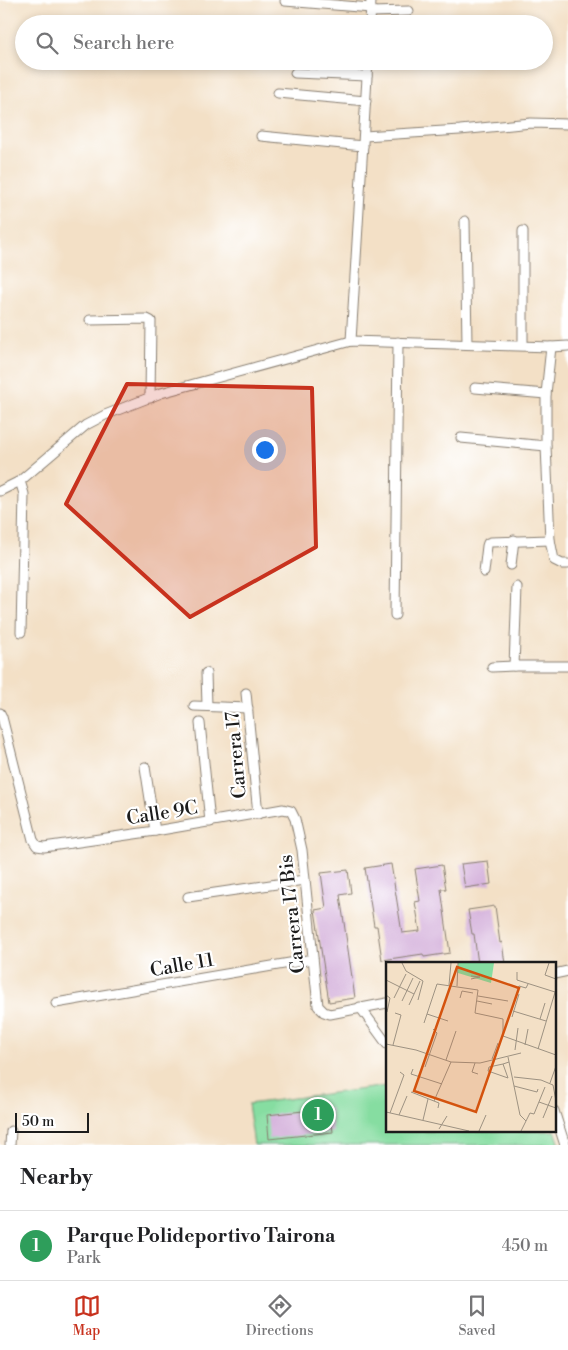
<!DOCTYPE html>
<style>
:root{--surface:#fff;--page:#f2f2f2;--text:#202124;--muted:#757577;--line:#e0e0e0;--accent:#c8321e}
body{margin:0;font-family:"Libre Bodoni",serif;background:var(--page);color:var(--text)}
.scale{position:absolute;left:15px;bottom:12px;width:74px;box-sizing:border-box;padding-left:5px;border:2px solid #1c1c1c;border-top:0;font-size:14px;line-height:18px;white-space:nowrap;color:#1c1c1c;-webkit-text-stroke:4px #fff;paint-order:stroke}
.you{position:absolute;left:264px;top:449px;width:18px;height:18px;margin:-12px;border:4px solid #fff;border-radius:50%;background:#1a73e8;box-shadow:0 0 0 8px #1a73e833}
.badge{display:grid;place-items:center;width:32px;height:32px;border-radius:50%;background:var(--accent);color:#fff;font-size:16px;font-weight:700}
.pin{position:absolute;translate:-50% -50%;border:2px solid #fff;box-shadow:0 1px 5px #0006}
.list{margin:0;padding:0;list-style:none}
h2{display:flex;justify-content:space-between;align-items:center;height:65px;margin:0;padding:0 20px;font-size:21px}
h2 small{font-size:16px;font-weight:400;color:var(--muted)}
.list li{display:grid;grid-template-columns:32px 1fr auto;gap:15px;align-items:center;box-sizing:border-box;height:70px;padding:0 20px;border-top:1px solid var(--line)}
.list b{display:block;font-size:19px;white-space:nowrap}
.list p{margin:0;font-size:16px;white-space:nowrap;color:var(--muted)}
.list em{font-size:16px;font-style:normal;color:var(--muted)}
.icon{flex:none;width:28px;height:28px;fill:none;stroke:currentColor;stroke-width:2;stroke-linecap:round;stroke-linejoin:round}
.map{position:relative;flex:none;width:568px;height:1145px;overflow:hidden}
.search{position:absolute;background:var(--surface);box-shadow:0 2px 8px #0003;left:15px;right:15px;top:15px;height:55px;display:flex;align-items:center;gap:12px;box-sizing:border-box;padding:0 18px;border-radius:28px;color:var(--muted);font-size:19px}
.sheet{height:135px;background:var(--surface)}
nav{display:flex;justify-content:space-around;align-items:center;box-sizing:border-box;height:70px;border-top:1px solid var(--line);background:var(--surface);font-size:14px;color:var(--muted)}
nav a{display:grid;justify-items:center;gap:2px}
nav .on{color:var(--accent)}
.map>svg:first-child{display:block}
.green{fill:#86dda1;stroke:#517c5e}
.building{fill:#d3aeda}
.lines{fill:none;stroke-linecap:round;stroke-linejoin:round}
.minor-casing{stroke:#887e71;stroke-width:11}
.minor{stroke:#fff;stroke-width:9}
.marked{fill:#c8321e;fill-opacity:0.2;stroke:#c8321e;stroke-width:4;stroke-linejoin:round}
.labels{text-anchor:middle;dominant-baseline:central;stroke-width:4.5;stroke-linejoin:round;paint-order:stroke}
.street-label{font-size:19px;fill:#1c1c1c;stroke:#fff}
.inset-road{fill:none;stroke:#9d9282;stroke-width:1}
.view{fill:#d4530e;fill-opacity:0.15;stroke:#d4530e;stroke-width:2.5}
.inset-edge{fill:none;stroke:#1c1c1c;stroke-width:2.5}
</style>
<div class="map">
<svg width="568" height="1145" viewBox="0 0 568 1145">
<rect width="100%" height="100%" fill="#fff"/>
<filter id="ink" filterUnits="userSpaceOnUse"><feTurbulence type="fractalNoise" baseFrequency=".02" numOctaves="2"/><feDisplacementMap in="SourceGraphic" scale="10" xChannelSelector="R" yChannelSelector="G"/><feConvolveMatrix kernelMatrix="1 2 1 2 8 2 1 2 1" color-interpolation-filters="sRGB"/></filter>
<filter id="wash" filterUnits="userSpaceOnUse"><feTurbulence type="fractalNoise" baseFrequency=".0096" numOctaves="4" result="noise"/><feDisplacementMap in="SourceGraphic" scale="20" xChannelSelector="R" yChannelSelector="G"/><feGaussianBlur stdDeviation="1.12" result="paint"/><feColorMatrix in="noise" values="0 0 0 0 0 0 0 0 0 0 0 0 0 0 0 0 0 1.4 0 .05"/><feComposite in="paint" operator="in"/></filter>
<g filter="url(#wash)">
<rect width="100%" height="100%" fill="#f3e0c6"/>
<!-- green -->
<polygon class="green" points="387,1086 387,1131 554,1131 554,1127 560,1145 254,1145 248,1104"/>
<g id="blocks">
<!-- building -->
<g class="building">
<polygon points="488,861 491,884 465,888 461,864"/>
<polygon points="391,864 402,933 420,931 415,902 420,901 415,869 442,865 446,889 441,889 450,953 424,957 423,954 382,960 377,926 374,926 365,868"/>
<polygon points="348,870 351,893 340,895 355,998 329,1002 315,910 326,908 321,873"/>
<polygon points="495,906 500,943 502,942 505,964 478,964 474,934 472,934 468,910"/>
<polygon points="330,1108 333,1132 269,1139 267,1115"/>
</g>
</g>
</g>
<g filter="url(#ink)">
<use href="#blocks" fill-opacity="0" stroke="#887e71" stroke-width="1"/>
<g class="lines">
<defs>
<g id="minor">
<polyline points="285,1 371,8"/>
<polyline points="371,12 409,11"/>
<polyline points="370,24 371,0"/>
<polyline points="295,73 367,76"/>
<polyline points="278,93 366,101"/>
<polyline points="261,136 363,146"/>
<polyline points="364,136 460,130 531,123 568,124"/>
<polyline points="465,221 467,344"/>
<polyline points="90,320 147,319 151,321 150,398"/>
<polyline points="351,341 368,61"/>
<polyline points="523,345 523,231"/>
<polyline points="551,347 546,394 546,446 550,540 554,560 562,564 568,564"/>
<polyline points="475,388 546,394"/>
<polyline points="461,438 546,446"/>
<polyline points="20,481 24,494 21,632"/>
<polyline points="0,491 20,481 86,425 105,415 161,393 351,341 551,347 568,346"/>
<polyline points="511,565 514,540"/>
<polyline points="484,572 487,546 488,543 491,542 550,540"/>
<polyline points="395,615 398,342"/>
<polyline points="514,666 517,587"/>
<polyline points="492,667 514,666 568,666"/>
<polyline points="206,673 207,706"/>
<polyline points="246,693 258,814"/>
<polyline points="194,706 248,708"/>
<polyline points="0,713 2,717 33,840 37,846 44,847 155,831 283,809 291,811 295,819 302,850 318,1006 324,1012 330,1014 387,1003"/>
<polyline points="200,723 210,822"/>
<polyline points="145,767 155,831"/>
<polyline points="188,897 304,880"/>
<polyline points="554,974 568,971"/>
<polyline points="56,1003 313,959"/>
<polyline points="360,1007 387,1044"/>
<polyline points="554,1111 565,1145"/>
<polyline points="10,1145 11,1131"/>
</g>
</defs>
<!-- minor casing -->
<use href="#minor" class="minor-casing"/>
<!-- minor -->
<use href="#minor" class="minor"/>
</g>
</g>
<!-- marked area -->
<path class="marked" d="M 127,384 L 312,388 L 316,547 L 190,617 L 66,504 Z"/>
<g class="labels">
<!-- street labels -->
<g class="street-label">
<text transform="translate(236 755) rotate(-95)">Carrera 17</text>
<text transform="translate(162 813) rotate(-9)">Calle 9C</text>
<text transform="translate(292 914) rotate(-96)">Carrera 17 Bis</text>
<text transform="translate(182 965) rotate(-10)">Calle 11</text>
</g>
</g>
<!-- overview -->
<g transform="translate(386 962)">
<rect width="170" height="170" fill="#f3e0c6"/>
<path d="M 72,1 L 108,1 L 105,21 L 72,11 Z" fill="#86dda1"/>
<path class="inset-road" d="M 16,1 L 20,9 L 37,19 L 32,38M 163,1 L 159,13 L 170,17M 131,10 L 131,18 L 169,30M 85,14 L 94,15 L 85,17M 0,18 L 28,32M 63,23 L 65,1M 71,24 L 72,1M 131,27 L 133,24 L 140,26 L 142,22M 0,33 L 4,36 L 1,50M 92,34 L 122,39M 8,36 L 20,12M 74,36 L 76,29 L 87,31M 16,39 L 27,16M 91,39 L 106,42M 23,43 L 34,19M 127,49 L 160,59M 41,52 L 62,59M 126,55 L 133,32M 154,57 L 159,41M 38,61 L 51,22 L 92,28 L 89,51 L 117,57 L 117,74 L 170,93M 0,82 L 30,88 L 65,100 L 94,101 L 135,91M 7,83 L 15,53 L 9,51M 139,83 L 142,67M 152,87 L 170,27M 129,88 L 132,66M 122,95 L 134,153 L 140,159M 106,97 L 112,81M 60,98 L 70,69M 89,101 L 86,110 L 92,112M 117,102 L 122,116 L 102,109 L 103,105 L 117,102 L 123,100M 39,105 L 51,71 L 47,67M 27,107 L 25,112 L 56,122M 128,115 L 155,118 L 167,123 L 170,139M 164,121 L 170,104M 128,124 L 151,130 L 152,127M 25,130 L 53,141 L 52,146M 48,139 L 65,100M 153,140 L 170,146M 0,150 L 83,169M 4,151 L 18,113 L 14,110M 13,153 L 21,134M 157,156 L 166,134M 37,158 L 42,137M 53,167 L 61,154M 93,169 L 100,153M 135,169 L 144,151 L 148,152 L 159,125"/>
<path class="view" d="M 71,5 L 133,26 L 90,150 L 28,129 Z"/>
<rect width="170" height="170" class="inset-edge"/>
</g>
</svg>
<div class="scale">50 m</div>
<div class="you"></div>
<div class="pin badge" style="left:318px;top:1115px;background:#2e9e5b">1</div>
<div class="search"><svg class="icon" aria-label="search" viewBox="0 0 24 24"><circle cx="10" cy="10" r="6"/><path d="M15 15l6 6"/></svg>Search here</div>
</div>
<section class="sheet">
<h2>Nearby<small></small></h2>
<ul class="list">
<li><span class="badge" style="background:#2e9e5b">1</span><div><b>Parque Polideportivo Tairona</b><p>Park</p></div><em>450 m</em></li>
</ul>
</section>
<nav>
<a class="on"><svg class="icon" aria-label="map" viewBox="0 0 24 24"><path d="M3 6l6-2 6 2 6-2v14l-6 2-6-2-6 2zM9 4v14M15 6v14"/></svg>Map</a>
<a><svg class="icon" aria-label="directions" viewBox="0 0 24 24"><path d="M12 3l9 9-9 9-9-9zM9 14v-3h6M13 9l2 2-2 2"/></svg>Directions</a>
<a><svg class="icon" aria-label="saved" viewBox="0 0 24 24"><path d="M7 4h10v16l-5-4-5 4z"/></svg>Saved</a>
</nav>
